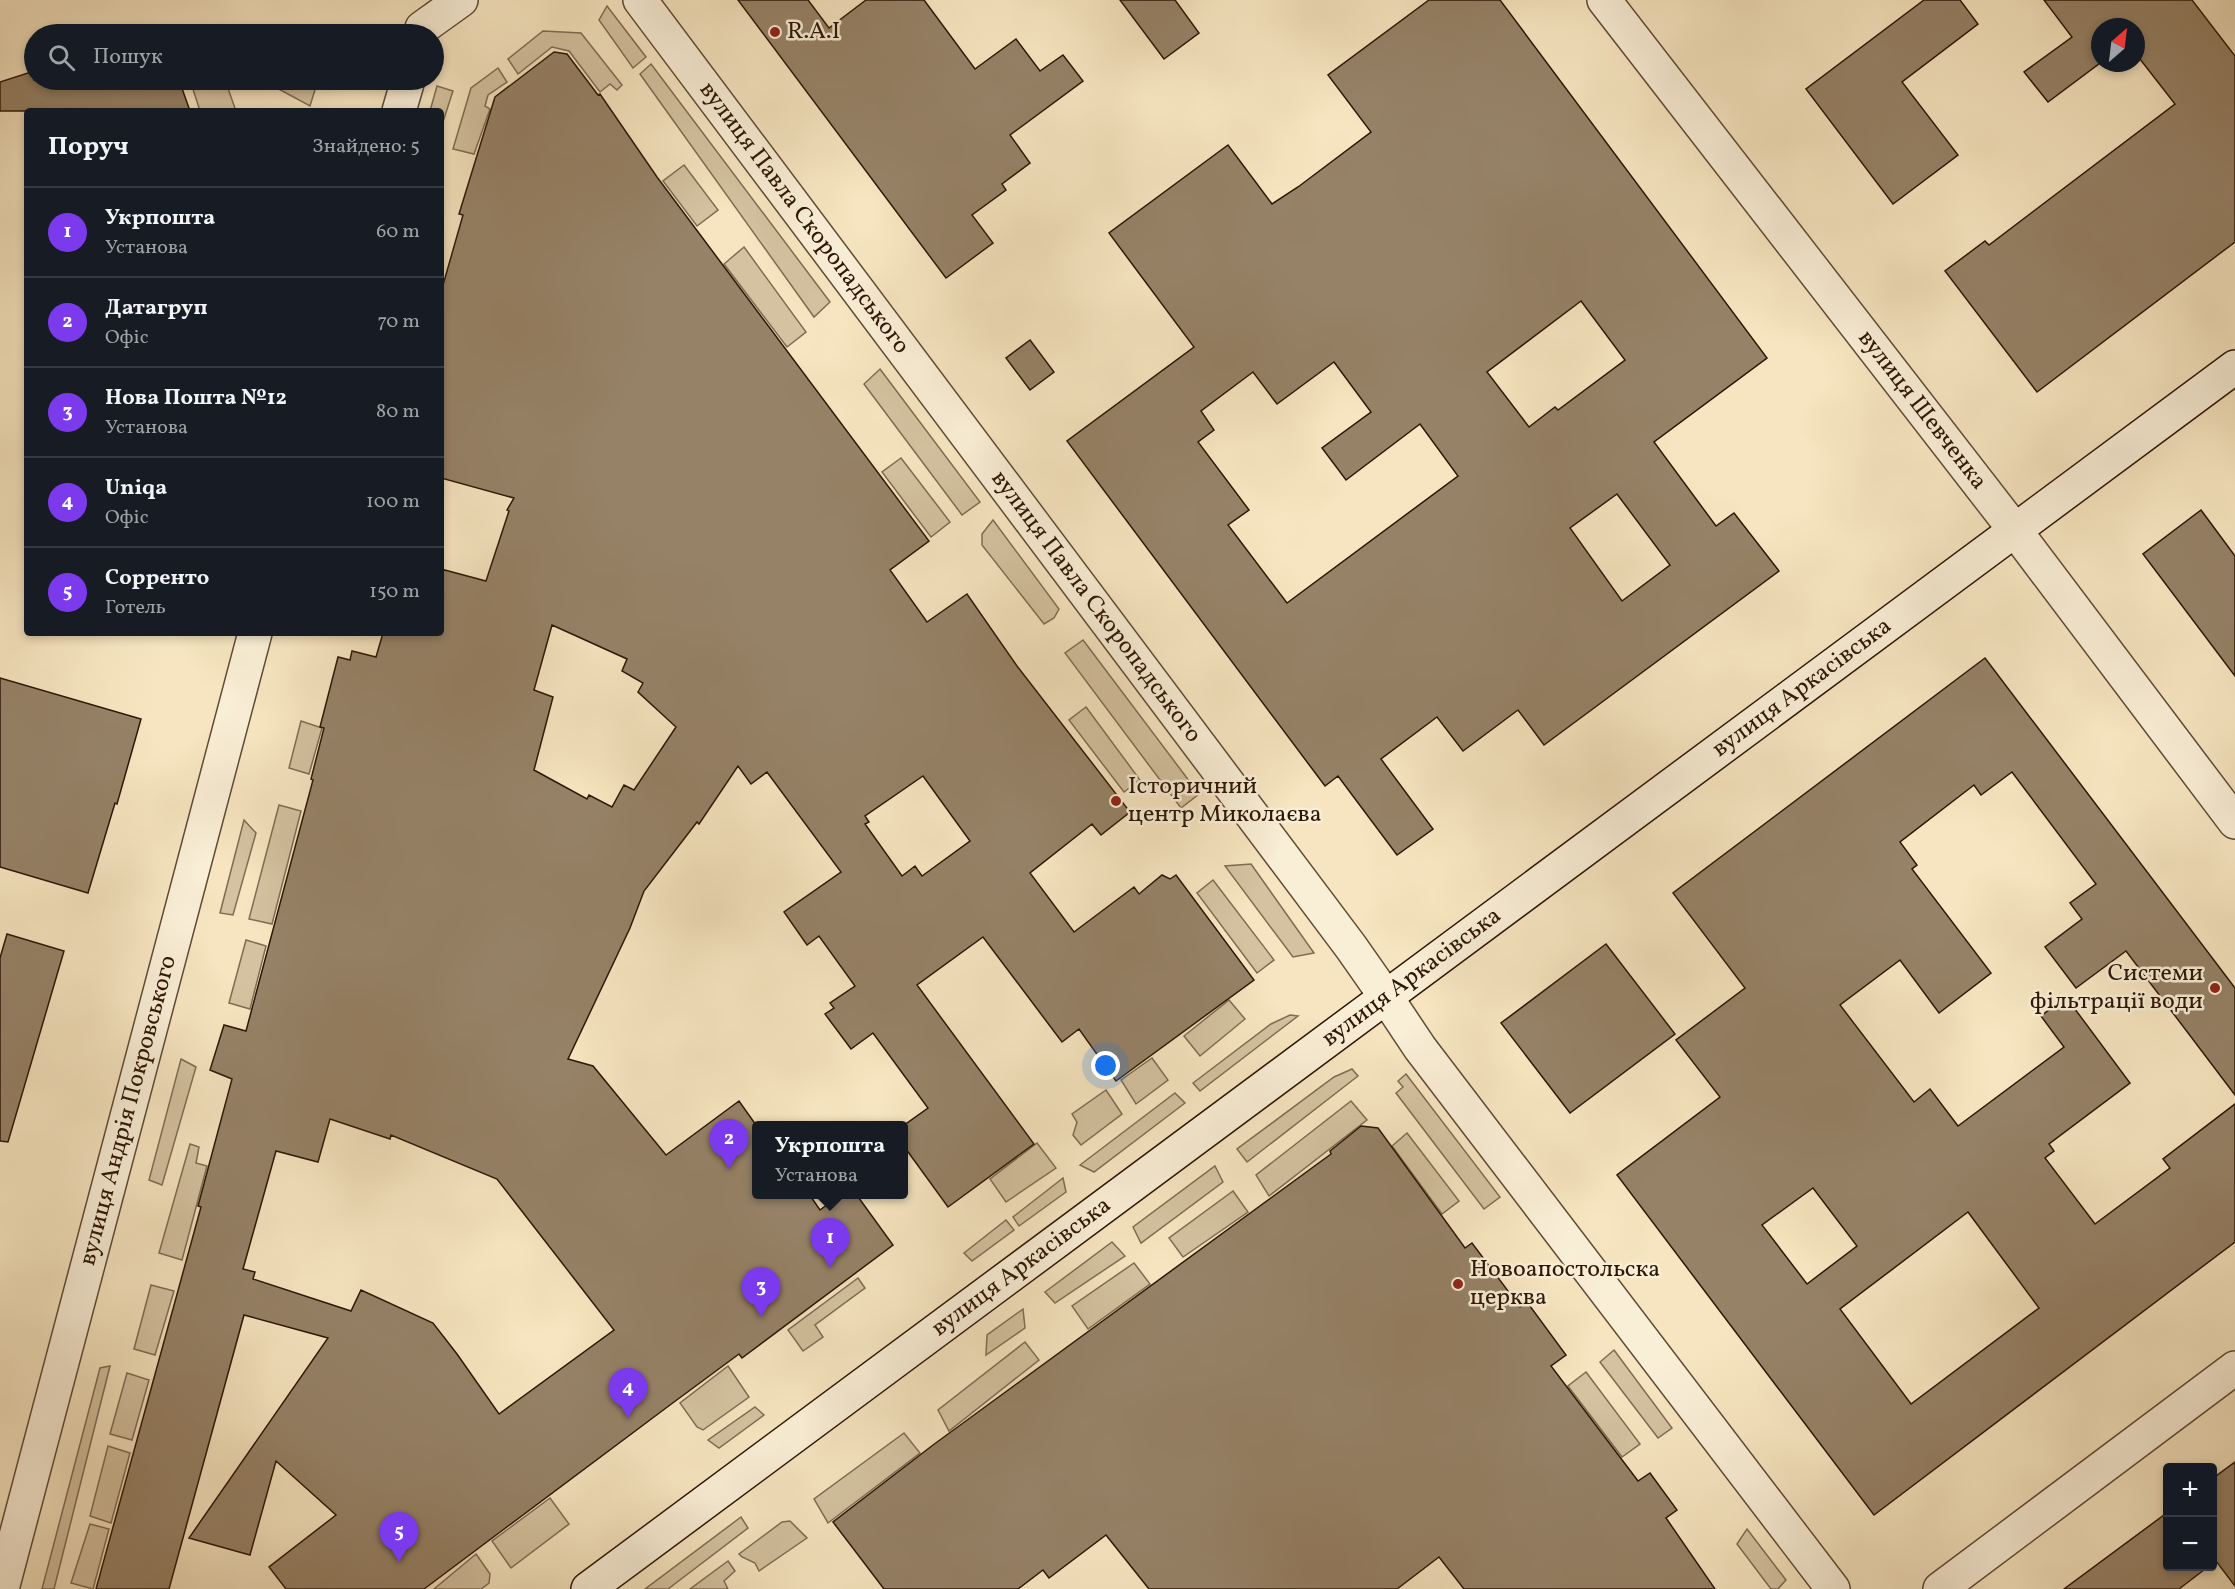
<!DOCTYPE html>
<html lang="uk">
<meta charset="utf-8">
<style>
:root{--surface:#171b24;--page:#20242c;--text:#f1f3f6;--muted:#9ea1a6;--line:#363941;--accent:#7c3aed}
body{margin:0;font-family:Vollkorn,serif;background:var(--page);color:var(--text)}
.controls{position:absolute;right:18px;bottom:18px;display:grid;overflow:hidden;border-radius:6px;box-shadow:0 3px 9px #0003}
.controls button{width:54px;height:54px;display:grid;place-items:center;padding:0;border:0;border-bottom:2px solid var(--line);background:var(--surface);color:var(--text);font:30px sans-serif}
.compass{position:absolute;left:2091px;top:18px;width:54px;height:54px;border-radius:50%;background:var(--surface);box-shadow:0 3px 9px #0003;rotate:28deg}
.you{position:absolute;left:1106px;top:1066px;width:21px;height:21px;margin:-15px;border:4px solid #fff;border-radius:50%;background:#1a73e8;box-shadow:0 0 0 9px #1a73e833}
.badge{display:grid;place-items:center;width:39px;height:39px;border-radius:50%;background:var(--accent);color:#fff;font-size:20px;font-weight:700}
.pin{position:absolute;translate:-50% -50px;filter:drop-shadow(0 2px 3px #0008)}
.pin::after{content:'';position:absolute;top:32px;width:21px;height:18px;background:inherit;clip-path:polygon(0 0,100% 0,50% 100%)}
.popup{position:absolute;left:752px;top:1121px;width:156px;height:78px;box-sizing:border-box;display:grid;place-content:center;border-radius:6px;background:var(--surface);filter:drop-shadow(0 2px 4px #0005);font-size:20px;white-space:nowrap;color:var(--muted)}
.popup b{font-size:22px;color:var(--text)}
.popup::after{content:'';position:absolute;left:50%;top:100%;margin-left:-12px;border:12px solid transparent;border-top-color:var(--surface)}
.list{margin:0;padding:0;list-style:none}
h2{display:flex;justify-content:space-between;align-items:center;height:78px;margin:0;padding:0 24px;font-size:26px}
h2 small{font-size:20px;font-weight:400;color:var(--muted)}
.list li{display:grid;grid-template-columns:39px 1fr auto;gap:18px;align-items:center;box-sizing:border-box;height:90px;padding:0 24px;border-top:2px solid var(--line)}
.list b{display:block;font-size:22px;white-space:nowrap}
.list p{margin:0;font-size:20px;white-space:nowrap;color:var(--muted)}
.list em{font-size:20px;font-style:normal;color:var(--muted)}
.icon{flex:none;width:33px;height:33px;fill:none;stroke:currentColor;stroke-width:2;stroke-linecap:round;stroke-linejoin:round}
.map{position:relative;flex:none;width:2235px;height:1589px;overflow:hidden}
.search{position:absolute;background:var(--surface);box-shadow:0 3px 9px #0003;left:24px;top:24px;width:420px;height:66px;display:flex;align-items:center;gap:15px;box-sizing:border-box;padding:0 21px;border-radius:33px;color:var(--muted);font-size:22px}
.panel{position:absolute;background:var(--surface);box-shadow:0 3px 9px #0003;left:24px;top:108px;width:420px;height:528px;border-radius:6px}
.map>svg:first-child{display:block}
.green{fill:#d4c2a0;stroke:#806c53;stroke-width:1.5}
.building{fill:#968267;stroke:#2d1606;stroke-width:1.5;fill-rule:evenodd}
.lines{fill:none;stroke-linecap:round;stroke-linejoin:round}
.minor-casing{stroke:#5f4a34;stroke-width:36}
.tertiary-casing{stroke:#5f4a34;stroke-width:36}
.secondary-casing{stroke:#2d1606;stroke-width:36}
.minor{stroke:#f9eed6;stroke-width:33}
.tertiary{stroke:#f9eed6;stroke-width:33}
.secondary{stroke:#f9eed6;stroke-width:33}
.poi-dot{fill:#8f2418;stroke:#f9eed6;stroke-width:2}
.labels{text-anchor:middle;dominant-baseline:central;stroke-width:5;stroke-linejoin:round;paint-order:stroke}
.poi-label{font-size:24px;fill:#2d1606;stroke:#f9eed6;text-anchor:start}
.street-label{font-size:24px;fill:#2d1606;stroke:#f9eed6}
</style>
<div class="map">
<svg width="2235" height="1589" viewBox="0 0 2235 1589">
<rect width="100%" height="100%" fill="#f6e5c0"/>
<filter id="stains"><feTurbulence type="fractalNoise" baseFrequency=".00333" numOctaves="4"/><feColorMatrix values="0 0 0 0 .2 0 0 0 0 .09 0 0 0 0 .02 0 0 0 .5 -.17"/></filter>
<radialGradient id="worn" r=".72"><stop offset=".6" stop-color="#630" stop-opacity="0"/><stop offset="1" stop-color="#630" stop-opacity=".3"/></radialGradient>
<!-- green -->
<g class="green">
<polygon points="607,6 646,57 633,68 599,20"/>
<polygon points="543,31 581,33 622,85 617,90 610,84 600,92 569,51 552,47 518,74 508,59"/>
<polygon points="651,64 830,302 814,317 640,74"/>
<polygon points="498,68 507,82 488,95 485,106 490,109 474,154 453,149 471,88"/>
<polygon points="190,80 225,80 236,111 200,111"/>
<polygon points="262,80 318,80 310,106"/>
<polygon points="437,86 453,91 441,128 441,111 430,111"/>
<polygon points="684,165 718,210 697,226 663,181"/>
<polygon points="744,247 806,332 787,347 724,264"/>
<polygon points="880,369 980,502 962,515 864,384"/>
<polygon points="901,458 950,522 931,537 882,472"/>
<polygon points="993,520 1059,609 1054,618 1044,624 982,545 982,534"/>
<polygon points="1083,640 1199,794 1181,808 1065,653"/>
<polygon points="1086,707 1140,780 1124,792 1069,720"/>
<polygon points="301,721 322,728 309,774 289,768"/>
<polygon points="279,805 301,811 272,924 249,919"/>
<polygon points="244,820 256,833 233,915 220,913"/>
<polygon points="1251,864 1314,953 1293,957 1225,866"/>
<polygon points="1213,880 1274,960 1257,973 1197,893"/>
<polygon points="246,940 266,946 250,1009 229,1003"/>
<polygon points="1229,1000 1245,1019 1200,1056 1184,1036"/>
<polygon points="1290,1015 1298,1016 1200,1091 1193,1083 1271,1024"/>
<polygon points="1152,1058 1168,1080 1136,1104 1121,1080"/>
<polygon points="181,1059 196,1067 162,1185 149,1180"/>
<polygon points="1352,1069 1358,1076 1247,1162 1237,1149 1334,1077"/>
<polygon points="1406,1074 1500,1197 1484,1209 1396,1093 1403,1087 1398,1081"/>
<polygon points="1106,1090 1122,1114 1081,1145 1073,1135 1077,1122 1072,1114"/>
<polygon points="1175,1093 1185,1103 1094,1172 1080,1165"/>
<polygon points="1351,1101 1367,1120 1269,1196 1256,1175"/>
<polygon points="1407,1133 1459,1201 1442,1214 1392,1146"/>
<polygon points="1037,1143 1056,1168 1006,1202 990,1179"/>
<polygon points="190,1144 199,1147 196,1163 207,1166 182,1260 159,1253"/>
<polygon points="1215,1166 1223,1182 1141,1243 1133,1227"/>
<polygon points="1063,1178 1066,1192 1019,1226 1013,1217"/>
<polygon points="1233,1191 1248,1212 1183,1257 1169,1238"/>
<polygon points="1006,1220 1014,1230 972,1261 964,1253"/>
<polygon points="1112,1242 1125,1256 1055,1303 1045,1292"/>
<polygon points="1134,1263 1150,1284 1088,1329 1072,1306"/>
<polygon points="858,1278 865,1288 815,1325 823,1337 803,1351 788,1330"/>
<polygon points="151,1285 174,1291 155,1355 134,1349"/>
<polygon points="1023,1309 1025,1328 986,1355 987,1335"/>
<polygon points="1025,1342 1039,1360 949,1431 938,1410"/>
<polygon points="1614,1350 1672,1428 1658,1438 1600,1362"/>
<polygon points="110,1366 54,1589 42,1589 100,1368"/>
<polygon points="728,1366 749,1397 703,1430 697,1427 680,1403"/>
<polygon points="1586,1372 1640,1444 1622,1457 1568,1386"/>
<polygon points="127,1373 149,1380 132,1440 110,1434"/>
<polygon points="755,1407 764,1415 719,1448 708,1440"/>
<polygon points="904,1433 920,1453 828,1523 814,1499"/>
<polygon points="108,1446 130,1453 111,1523 90,1516"/>
<polygon points="550,1498 569,1524 511,1568 492,1541"/>
<polygon points="741,1517 748,1528 668,1589 645,1589"/>
<polygon points="790,1521 807,1538 759,1571 755,1563 742,1557 739,1554 782,1522"/>
<polygon points="90,1524 109,1529 93,1589 71,1583"/>
<polygon points="1747,1529 1786,1580 1778,1589 1771,1589 1737,1544"/>
<polygon points="476,1554 490,1574 489,1583 481,1589 434,1589"/>
<polygon points="728,1561 735,1571 724,1581 728,1589 690,1589"/>
</g>
<!-- building -->
<g class="building">
<polygon points="738,0 808,0 829,28 866,0 924,0 975,69 1016,39 1040,71 1063,55 1083,81 1010,135 1030,163 1002,184 1006,190 972,215 993,243 946,278"/>
<polygon points="1120,0 1175,0 1199,33 1164,59"/>
<path d="M 1429,0 L 1500,0 L 1767,358 L 1654,442 L 1716,526 L 1734,513 L 1779,571 L 1544,745 L 1518,710 L 1463,751 L 1437,717 L 1381,759 L 1433,829 L 1397,855 L 1338,776 L 1325,786 L 1067,441 L 1194,347 L 1109,233 L 1228,145 L 1272,204 L 1298,187 L 1371,132 L 1328,75 ZM 1581,301 L 1625,360 L 1558,410 L 1555,407 L 1529,427 L 1487,372 ZM 1334,362 L 1371,412 L 1322,448 L 1346,480 L 1420,424 L 1458,476 L 1287,603 L 1228,525 L 1249,510 L 1198,442 L 1214,430 L 1201,411 L 1253,372 L 1277,404 ZM 1617,494 L 1670,565 L 1622,601 L 1570,528 Z"/>
<polygon points="1924,0 1960,0 1978,24 1902,82 1958,155 1893,204 1806,89"/>
<polygon points="2044,0 2192,0 2235,56 2235,242 2037,392 1945,271 1985,241 1989,245 2175,104 2136,54 2136,27 2100,27 2100,63 2048,102 2024,72 2072,37"/>
<path d="M 554,52 L 567,54 L 598,95 L 600,94 L 657,177 L 929,541 L 890,570 L 927,622 L 967,594 L 1017,666 L 1130,812 L 1101,835 L 1092,824 L 1030,873 L 1074,932 L 1134,887 L 1139,894 L 1162,875 L 1170,879 L 1176,875 L 1254,980 L 1116,1081 L 1079,1029 L 1062,1042 L 983,937 L 917,985 L 1034,1144 L 948,1207 L 903,1145 L 903,1126 L 928,1108 L 873,1033 L 851,1049 L 825,1014 L 834,1008 L 830,1003 L 855,986 L 819,936 L 807,945 L 784,912 L 841,872 L 767,772 L 751,784 L 738,766 L 699,824 L 697,822 L 644,891 L 630,928 L 568,1059 L 593,1066 L 666,1155 L 739,1101 L 756,1125 L 756,1194 L 809,1194 L 820,1210 L 841,1194 L 856,1194 L 893,1245 L 742,1358 L 739,1354 L 670,1405 L 424,1589 L 286,1589 L 269,1567 L 336,1515 L 276,1461 L 250,1555 L 189,1538 L 328,1338 L 244,1315 L 169,1589 L 96,1589 L 201,1207 L 198,1206 L 232,1079 L 210,1070 L 224,1025 L 246,1031 L 313,780 L 311,779 L 324,728 L 320,727 L 338,657 L 350,660 L 352,651 L 376,657 L 383,633 L 441,633 L 441,569 L 486,581 L 509,511 L 507,510 L 514,498 L 441,478 L 441,292 L 463,215 L 459,214 L 495,97 ZM 552,625 L 627,659 L 622,671 L 643,683 L 638,692 L 676,727 L 634,790 L 624,785 L 612,807 L 589,795 L 587,799 L 534,770 L 553,697 L 534,690 ZM 923,776 L 970,841 L 922,876 L 915,866 L 902,876 L 865,824 L 869,822 L 865,816 ZM 330,1119 L 390,1139 L 391,1135 L 497,1179 L 614,1330 L 499,1414 L 457,1354 L 433,1323 L 361,1290 L 351,1311 L 253,1279 L 255,1272 L 243,1269 L 276,1151 L 318,1162 Z"/>
<polygon points="34,71 34,80 179,80 190,111 0,111 0,82"/>
<polygon points="1030,340 1054,372 1030,390 1006,358"/>
<polygon points="2201,510 2235,556 2235,676 2143,554"/>
<path d="M 1985,658 L 2235,988 L 2235,1095 L 2126,951 L 2076,988 L 2045,947 L 2082,919 L 2070,903 L 2096,884 L 2012,772 L 1981,795 L 1974,785 L 1900,842 L 1917,865 L 1912,869 L 1991,973 L 1939,1013 L 1900,960 L 1840,1005 L 1914,1102 L 1930,1089 L 1958,1126 L 2064,1047 L 2041,1016 L 2066,997 L 2130,1083 L 2049,1144 L 2054,1151 L 2045,1158 L 2095,1224 L 2170,1168 L 2163,1159 L 2235,1104 L 2235,1242 L 1874,1515 L 1617,1175 L 1720,1097 L 1676,1040 L 1745,988 L 1673,893 ZM 1813,1188 L 1857,1246 L 1807,1284 L 1762,1225 ZM 1968,1212 L 2039,1308 L 1911,1404 L 1840,1309 Z"/>
<polygon points="0,678 141,719 117,804 115,803 88,893 0,867"/>
<polygon points="7,934 64,951 8,1142 0,1141 0,958"/>
<polygon points="1606,944 1675,1034 1570,1113 1501,1023"/>
<polygon points="1361,1126 1378,1128 1465,1248 1472,1243 1520,1307 1527,1302 1566,1355 1551,1366 1638,1481 1650,1473 1677,1510 1666,1518 1715,1589 1464,1589 1439,1557 1397,1589 1149,1589 1106,1535 1049,1578 1043,1570 1018,1589 884,1589 833,1522 933,1445 1331,1154 1330,1151"/>
<polygon points="2235,1462 2235,1586 2216,1561 2212,1564 2212,1479"/>
<polygon points="2168,1512 2168,1566 2209,1566 2179,1589 2064,1589"/>
</g>
<g class="lines">
<defs>
<g id="minor">
<path id="s1" d="M 1604,0 L 2014,529 L 2235,822"/>
<polyline points="1386,997 1420,1048 1833,1589"/>
<polyline points="1940,1589 2235,1368"/>
</g>
<g id="tertiary">
<path id="s2" d="M 640,0 L 1351,947 L 1386,997"/>
<polyline points="422,28 461,0"/>
<polyline points="399,111 408,80"/>
<path id="s3" d="M 2,1589 L 255,633"/>
</g>
<g id="secondary">
<path id="s4" d="M 588,1589 L 2235,367"/>
</g>
</defs>
<!-- minor casing -->
<use href="#minor" class="minor-casing"/>
<!-- tertiary casing -->
<use href="#tertiary" class="tertiary-casing"/>
<!-- secondary casing -->
<use href="#secondary" class="secondary-casing"/>
<!-- minor -->
<use href="#minor" class="minor"/>
<!-- tertiary -->
<use href="#tertiary" class="tertiary"/>
<!-- secondary -->
<use href="#secondary" class="secondary"/>
</g>
<!-- markers -->
<g class="poi-dot">
<circle cx="775" cy="32" r="6"/>
<circle cx="1116" cy="801" r="6"/>
<circle cx="2215" cy="988" r="6"/>
<circle cx="1458" cy="1284" r="6"/>
</g>
<g class="labels">
<!-- poi labels -->
<g class="poi-label">
<text x="787" y="32">R.A.I</text>
<text x="1128" y="787">Історичний<tspan x="1128" dy="28">центр Миколаєва</tspan></text>
<text x="2203" y="974" text-anchor="end">Системи<tspan x="2203" dy="28">фільтрації води</tspan></text>
<text x="1470" y="1270">Новоапостольска<tspan x="1470" dy="28">церква</tspan></text>
</g>
<!-- street labels -->
<g class="street-label">
<text stroke="none"><textPath href="#s2" startOffset="273">вулиця Павла Скоропадського</textPath></text>
<text stroke="none"><textPath href="#s1" startOffset="519">вулиця Шевченка</textPath></text>
<text stroke="none"><textPath href="#s2" startOffset="759">вулиця Павла Скоропадського</textPath></text>
<text stroke="none"><textPath href="#s4" startOffset="1512">вулиця Аркасівська</textPath></text>
<text stroke="none"><textPath href="#s4" startOffset="1026">вулиця Аркасівська</textPath></text>
<text stroke="none"><textPath href="#s3" startOffset="495">вулиця Андрія Покровського</textPath></text>
<text stroke="none"><textPath href="#s4" startOffset="540">вулиця Аркасівська</textPath></text>
</g>
</g>
<rect width="100%" height="100%" filter="url(#stains)"/>
<rect width="100%" height="100%" fill="url(#worn)"/>
</svg>
<div class="controls">
<button>+</button>
<button>−</button>
</div>
<svg class="compass" viewBox="-18 -18 36 36"><path d="M0-13l5 13h-10z" fill="#e53935"/><path d="M0 13l5-13h-10z" fill="#9ea1a6"/></svg>
<div class="you"></div>
<div class="pin badge" style="left:830px;top:1268px">1</div>
<div class="popup"><b>Укрпошта</b>Установа</div>
<div class="pin badge" style="left:729px;top:1169px">2</div>
<div class="pin badge" style="left:761px;top:1317px">3</div>
<div class="pin badge" style="left:628px;top:1418px">4</div>
<div class="pin badge" style="left:399px;top:1562px">5</div>
<div class="search"><svg class="icon" aria-label="search" viewBox="0 0 24 24"><circle cx="10" cy="10" r="6"/><path d="M15 15l6 6"/></svg>Пошук</div>
<section class="panel">
<h2>Поруч<small>Знайдено: 5</small></h2>
<ul class="list">
<li><span class="badge">1</span><div><b>Укрпошта</b><p>Установа</p></div><em>60 m</em></li>
<li><span class="badge">2</span><div><b>Датагруп</b><p>Офіс</p></div><em>70 m</em></li>
<li><span class="badge">3</span><div><b>Нова Пошта №12</b><p>Установа</p></div><em>80 m</em></li>
<li><span class="badge">4</span><div><b>Uniqa</b><p>Офіс</p></div><em>100 m</em></li>
<li><span class="badge">5</span><div><b>Сорренто</b><p>Готель</p></div><em>150 m</em></li>
</ul>
</section>
</div>
